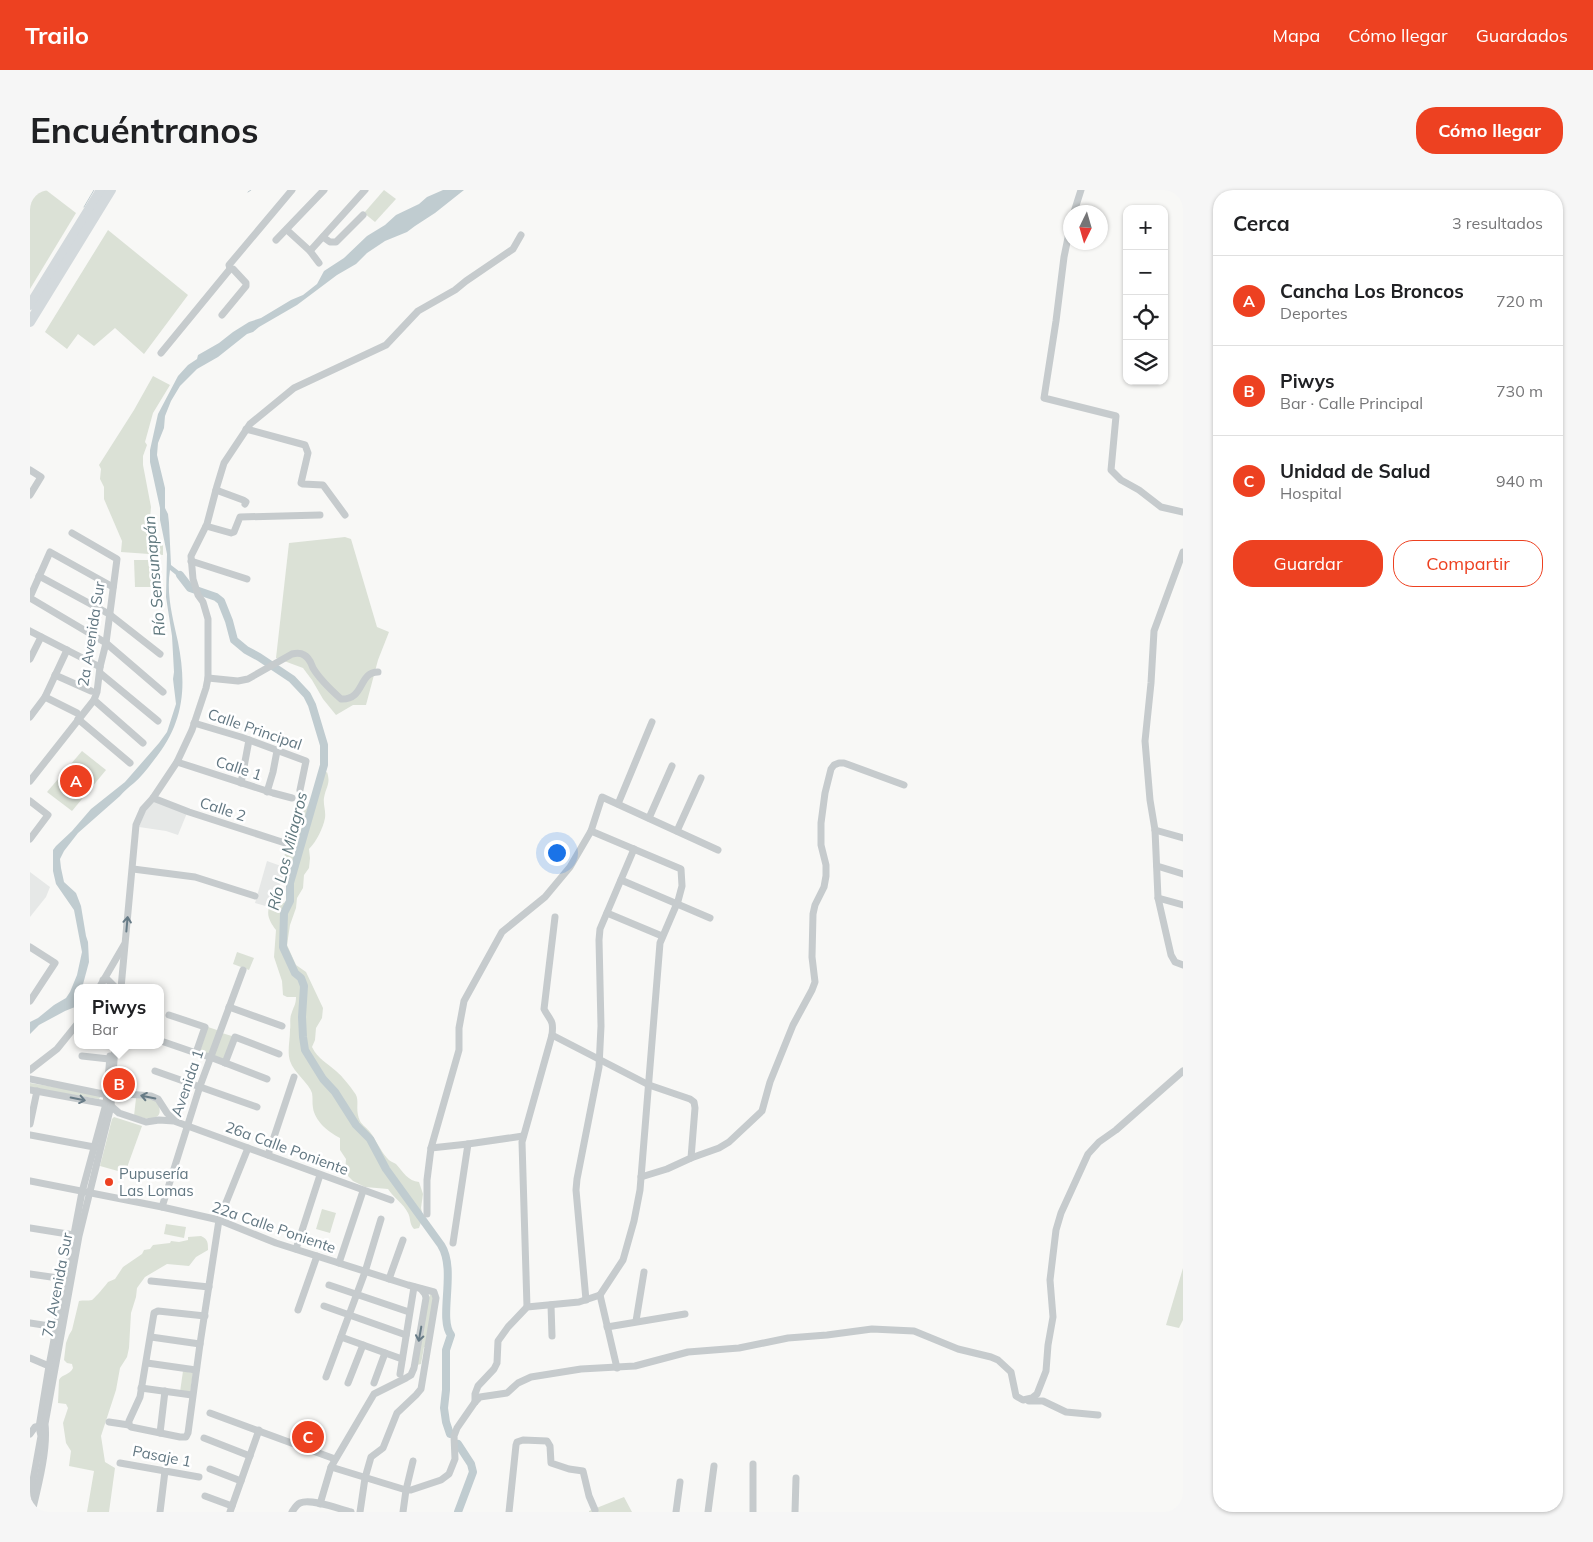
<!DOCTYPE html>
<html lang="es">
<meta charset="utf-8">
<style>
:root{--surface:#fff;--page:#f6f6f6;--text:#202124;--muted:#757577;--line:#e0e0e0;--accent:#ed4121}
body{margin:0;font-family:Mulish,sans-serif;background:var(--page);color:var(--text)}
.controls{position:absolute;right:15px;top:15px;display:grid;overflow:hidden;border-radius:10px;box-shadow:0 1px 4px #0004}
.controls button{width:45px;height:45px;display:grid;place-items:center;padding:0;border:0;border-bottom:1px solid var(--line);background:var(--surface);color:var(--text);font:25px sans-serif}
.compass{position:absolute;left:1033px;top:15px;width:45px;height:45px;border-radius:50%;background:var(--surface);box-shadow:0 1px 4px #0004;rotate:185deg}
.you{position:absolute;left:526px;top:662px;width:18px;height:18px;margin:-12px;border:4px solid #fff;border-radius:50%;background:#1a73e8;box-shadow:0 0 0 8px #1a73e833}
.badge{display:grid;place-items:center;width:32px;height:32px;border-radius:50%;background:var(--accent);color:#fff;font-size:16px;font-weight:700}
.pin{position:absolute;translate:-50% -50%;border:2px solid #fff;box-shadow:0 1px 5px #0006}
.popup{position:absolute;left:44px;top:794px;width:90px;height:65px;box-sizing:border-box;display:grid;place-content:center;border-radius:10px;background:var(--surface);filter:drop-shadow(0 1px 4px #0005);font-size:16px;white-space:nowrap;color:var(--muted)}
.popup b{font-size:19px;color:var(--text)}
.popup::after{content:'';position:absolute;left:50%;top:100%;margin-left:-10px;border:10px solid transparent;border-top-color:var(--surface)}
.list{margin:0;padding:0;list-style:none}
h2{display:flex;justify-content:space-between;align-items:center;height:65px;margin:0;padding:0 20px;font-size:21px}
h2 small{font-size:16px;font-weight:400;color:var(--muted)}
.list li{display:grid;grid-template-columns:32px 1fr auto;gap:15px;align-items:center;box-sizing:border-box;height:90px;padding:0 20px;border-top:1px solid var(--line)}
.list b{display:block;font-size:19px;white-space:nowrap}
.list p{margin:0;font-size:16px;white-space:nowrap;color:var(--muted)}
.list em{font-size:16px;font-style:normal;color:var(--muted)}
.actions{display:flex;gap:10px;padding:15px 20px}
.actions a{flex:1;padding:11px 0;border:1px solid var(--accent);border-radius:20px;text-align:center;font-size:18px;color:var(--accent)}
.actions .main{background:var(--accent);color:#fff}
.icon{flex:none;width:28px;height:28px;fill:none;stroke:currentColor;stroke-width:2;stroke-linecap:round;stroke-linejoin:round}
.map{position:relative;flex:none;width:1153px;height:1322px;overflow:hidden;border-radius:20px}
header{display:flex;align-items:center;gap:30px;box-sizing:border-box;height:70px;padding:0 25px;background:var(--accent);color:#fff}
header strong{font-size:24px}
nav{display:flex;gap:28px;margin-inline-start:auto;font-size:18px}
.intro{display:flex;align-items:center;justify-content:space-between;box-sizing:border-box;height:120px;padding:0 30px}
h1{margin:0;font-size:35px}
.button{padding:12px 22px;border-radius:20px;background:var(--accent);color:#fff;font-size:18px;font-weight:700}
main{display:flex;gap:30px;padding:0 30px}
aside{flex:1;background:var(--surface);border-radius:20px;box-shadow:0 1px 4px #0004}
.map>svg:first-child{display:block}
.built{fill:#e6e8e7}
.green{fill:#dbe1d6}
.water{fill:#c0ccd0}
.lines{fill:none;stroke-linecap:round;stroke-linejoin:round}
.stream{stroke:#c0ccd0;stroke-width:1}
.river{stroke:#c0ccd0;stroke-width:8}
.minor{stroke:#c6cbcd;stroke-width:7}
.highway{stroke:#d3d9dc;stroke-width:10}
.oneway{stroke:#677b86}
.poi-dot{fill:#ed4121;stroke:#fff;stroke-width:2}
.labels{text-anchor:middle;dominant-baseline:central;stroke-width:5;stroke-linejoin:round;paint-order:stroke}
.street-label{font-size:15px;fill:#627782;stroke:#fff}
.poi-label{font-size:15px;fill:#627782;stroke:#fff;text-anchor:start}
.water-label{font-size:16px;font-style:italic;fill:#5d767c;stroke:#fff}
</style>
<header>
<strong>Trailo</strong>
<nav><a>Mapa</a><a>Cómo llegar</a><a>Guardados</a></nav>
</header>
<div class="intro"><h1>Encuéntranos</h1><a class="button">Cómo llegar</a></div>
<main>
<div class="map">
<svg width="1153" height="1322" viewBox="0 0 1153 1322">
<rect width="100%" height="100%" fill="#f8f8f6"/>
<!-- built -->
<g class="built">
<polygon points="124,611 157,623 148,645 136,641 109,637 116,620"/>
<polygon points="237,671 251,676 249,682 254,683 245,710 242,711 239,717 225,713"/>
<polygon points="0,682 20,697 16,707 0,727"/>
</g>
<!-- green -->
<g class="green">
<polygon points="0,0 16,0 46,23 0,99"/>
<polygon points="354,0 366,9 345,32 334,23"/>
<polygon points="78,40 158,105 114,164 85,138 64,156 48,144 37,159 15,142"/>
<polygon points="123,186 140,195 123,223 115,252 117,255 113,266 113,275 121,317 120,328 128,349 133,354 133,365 91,362 92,351 74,309 74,297 70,289 71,279 69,275 104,220"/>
<polygon points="315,347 321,349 347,437 359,442 348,470 336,515 323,515 306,525 293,509 282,490 273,478 246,468 259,353"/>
<polygon points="104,370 123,370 123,397 105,397"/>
<polygon points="52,561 76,580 42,621 17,602"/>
<path d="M 297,582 C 301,594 296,596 294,608 C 293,614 296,621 295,628 C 293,638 287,651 279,659 L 280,668 L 279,678 L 274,685 L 273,698 L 267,708 L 266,718 L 260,735 L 257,755 L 266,775 L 276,782 L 293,818 L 292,828 L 286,838 L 285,850 L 282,857 C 288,869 297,873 306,881 C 313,887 319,895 324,902 C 331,910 324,918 330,931 C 332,935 337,938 340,942 C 346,950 350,960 357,968 C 359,971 363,972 366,974 C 373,982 378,991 389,992 L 393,1004 L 391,1018 L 393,1027 L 389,1038 L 384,1039 C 379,1034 381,1028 378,1023 C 373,1013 364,1008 358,999 L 335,997 L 323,991 L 315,983 L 316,969 L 310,960 L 310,948 C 298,942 285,931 283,918 C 282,913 283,908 282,903 C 279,893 264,883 260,871 C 257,861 260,851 260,840 C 261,833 259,829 262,822 C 264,816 266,814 266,807 L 257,807 L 253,805 L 252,791 L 244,767 L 246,740 C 239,731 234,721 243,712 L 254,713 L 257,710 L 258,674 L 254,666 L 265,642 L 264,635 L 267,622 L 278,616 L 283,605 L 289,585 Z"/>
<polygon points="207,762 224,768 219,780 203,774"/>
<polygon points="178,837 190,841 180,867 169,864"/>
<polygon points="192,843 205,847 195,873 183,868"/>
<polygon points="0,893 68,904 71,906 69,909 0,898"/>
<path d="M 106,908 L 119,909 L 127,911 C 137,933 117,929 104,926 Z"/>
<polygon points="84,927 112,936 95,983 70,976 82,929"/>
<polygon points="292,1019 306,1023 300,1043 286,1039"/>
<polygon points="136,1034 156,1037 154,1048 134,1044"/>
<path d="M 171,1046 C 178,1049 178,1053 178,1060 L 166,1067 L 159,1076 L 137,1074 L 115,1087 L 107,1098 L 106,1107 L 101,1123 L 99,1158 L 97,1167 L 90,1178 L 86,1200 L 71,1246 L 75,1272 L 85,1278 L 79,1322 L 57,1322 L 64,1281 L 39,1276 L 41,1261 L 36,1253 L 33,1233 L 38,1218 L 36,1214 L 28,1213 L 29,1190 C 32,1184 40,1185 43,1178 L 42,1174 L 37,1173 L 34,1170 L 36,1153 L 39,1145 L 42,1140 L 49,1111 C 53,1110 58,1111 62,1110 C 64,1109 77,1094 78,1092 L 85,1089 L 93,1077 L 112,1064 L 114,1060 L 120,1059 L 123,1055 L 140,1053 L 141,1051 L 149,1052 L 158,1050 L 158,1047 Z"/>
<polygon points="1153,1078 1153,1130 1149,1138 1136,1135"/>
<polygon points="402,1104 405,1105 397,1157 394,1157 391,1174 387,1175 398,1109 400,1105"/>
<polygon points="153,1181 163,1183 160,1203 150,1202"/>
<polygon points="594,1307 602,1322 559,1322 559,1321"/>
</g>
<!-- water -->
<path class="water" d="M 413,0 L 434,0 L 405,23 L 385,36 L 377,42 L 355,51 L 337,63 L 326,74 L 307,85 L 267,115 L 229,137 L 223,142 L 217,144 L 188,167 L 167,179 L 150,196 L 141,211 L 135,226 L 134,238 L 128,253 L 127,265 L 135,298 L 135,318 L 138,324 L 139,333 L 141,375 L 154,385 L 156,393 L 140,380 C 136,404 143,429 148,452 C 157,497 154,533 124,570 C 118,578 111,587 104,593 C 99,597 94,601 90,606 L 48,643 L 34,661 L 30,669 L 31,678 L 34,692 L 46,703 L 51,716 L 56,746 L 58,752 L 59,772 L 52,798 L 48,798 L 48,810 L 45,817 L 35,821 L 9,835 L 0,844 L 0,832 L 8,828 L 24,815 L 36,808 L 40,802 L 47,785 L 52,762 L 44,720 L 26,694 L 23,681 L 23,660 L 26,656 L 42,641 L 61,619 L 95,592 L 129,553 L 137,542 L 146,514 L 143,489 L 144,482 L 142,446 L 136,407 L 137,364 L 130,330 L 130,318 L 120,272 L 120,260 L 128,224 L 148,186 L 158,175 L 167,169 L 168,165 L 189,153 L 203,142 L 219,132 L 231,128 L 261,110 L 273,105 L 287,94 L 294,81 L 314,68 L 337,46 L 355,35 L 366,25 L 389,14 L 397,7 Z"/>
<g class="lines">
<!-- stream -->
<g class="stream">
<polyline points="218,2 221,0"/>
<polyline points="54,17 64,0"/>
</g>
<!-- river -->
<g class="river">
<path d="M 150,385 L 160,398 L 186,407 L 191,411 L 199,431 L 204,450 L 216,460 L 229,467 L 262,489 L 277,505 L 282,515 L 294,555 L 294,575 L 260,693 L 260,711 L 254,723 L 253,757 L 265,783 L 271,788 L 274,796 L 272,827 L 273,847 L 275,860 L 293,889 L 305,902 L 326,935 L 340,949 L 356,979 L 411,1055 C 427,1080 408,1128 421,1145 L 416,1160 L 416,1200 L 414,1218 L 416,1232 L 420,1244"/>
<polyline points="428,1254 441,1274 443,1282 428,1322"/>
</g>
<!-- minor -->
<g class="minor">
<polyline points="1044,22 1051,0"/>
<polyline points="1040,38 1034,67 1026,131 1014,208 1086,226 1081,280 1091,290 1109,300 1131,317 1153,322"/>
<polyline points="257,40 280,61 335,0"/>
<polyline points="293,47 300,52 306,52 333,25"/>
<polyline points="246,50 294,0"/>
<polyline points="280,61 289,73"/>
<polyline points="192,125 216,96 216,93 203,79 200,79"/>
<polyline points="131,163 200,79 199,75 262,0"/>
<polyline points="216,239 275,255 278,263 271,293 273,294 293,295 315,325"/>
<polyline points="0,280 11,287 0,305"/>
<polyline points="186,300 213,310 216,312 215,314"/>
<polyline points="176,336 201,343 204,342 210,327 290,325"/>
<polyline points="1153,362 1124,441 1121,493 1115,551 1120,610 1125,640 1128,708 1141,765 1145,772 1153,775"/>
<polyline points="161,371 217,389"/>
<polyline points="9,386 79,424 130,464"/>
<polyline points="0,407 20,362 83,397"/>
<polyline points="0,408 76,453 133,502"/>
<polyline points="0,441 70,477"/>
<polyline points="0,469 11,447"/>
<polyline points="70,483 128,531"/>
<polyline points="25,485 61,501"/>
<path d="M 178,488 L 208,491 L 218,489 L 262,464 C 266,463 271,463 274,465 C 280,468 281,474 283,478 C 290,490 301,500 311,509 C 335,510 328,482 348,482"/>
<polyline points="15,507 47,523"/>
<polyline points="64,510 113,553"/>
<polyline points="0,527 15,507 37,460"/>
<polyline points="48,529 100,573"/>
<polyline points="164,533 211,547 276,571 270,600"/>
<polyline points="147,572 243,603 262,608"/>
<polyline points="0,591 64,510 67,502 70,477 76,453 87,369 42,343"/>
<polyline points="211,593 219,550"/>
<polyline points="237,602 243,582 247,561"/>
<polyline points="123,608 159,622 255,653"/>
<polyline points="0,611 18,625 0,649"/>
<polyline points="588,614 622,532"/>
<polyline points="619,628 642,576"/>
<polyline points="1125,640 1153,648"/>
<polyline points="647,641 671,588"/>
<polyline points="1127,676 1153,684"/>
<polyline points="103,679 165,687 225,706"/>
<polyline points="591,690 680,728"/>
<polyline points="1128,708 1153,715"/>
<polyline points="577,723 632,746"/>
<polyline points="0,757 25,773 0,811"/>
<polyline points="73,790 78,790 85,797"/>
<polyline points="69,798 94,755"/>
<polyline points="91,798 106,635 113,619 123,608 147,572 162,540 176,498 178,488 178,429 173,412 168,405 163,389 161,366 177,334 187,296 194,273 220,234 264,198 356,155 388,121 425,100 436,91 483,59 491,45"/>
<polyline points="199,817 252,836"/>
<polyline points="139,825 175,837 166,863"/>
<polyline points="522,845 619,895 660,909 664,912 665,918 661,968 637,979 611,987"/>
<polyline points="134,852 166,863 180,867 237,889"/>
<polyline points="52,866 79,869"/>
<polyline points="195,873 205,847 249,864"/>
<polyline points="0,880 27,859 48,833"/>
<polyline points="125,881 227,917"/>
<polyline points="0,889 73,904 86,903 121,906 128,909 137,923 144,930"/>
<polyline points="0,900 76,914 81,916 89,923 116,932 129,930 144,931 361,1010"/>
<polyline points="0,934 7,901"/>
<polyline points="0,945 64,957"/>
<polyline points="438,954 493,946"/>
<polyline points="401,958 429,860 429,838 434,811 472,742 515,707 540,677 561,641 572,607 688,660"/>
<polyline points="238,965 264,887"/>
<polyline points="661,968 689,958 699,952 732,921 740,892 763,835 782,800 785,792 782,767 783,724 785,715 794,697 796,686 796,675 791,655 791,633 795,603 801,579 804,575 809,573 814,573 874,595"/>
<polyline points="0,991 132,1017 189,1030 246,1053 378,1095 404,1102 406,1108 391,1199 386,1205 367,1223 353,1258 341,1267 335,1288 330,1322"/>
<polyline points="132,1017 170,896 213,780"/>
<polyline points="397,1024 397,990 401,958 438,954 423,1053"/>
<polyline points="0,1038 44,1045"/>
<polyline points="266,1059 290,985"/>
<polyline points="309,1073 333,1001"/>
<polyline points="0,1084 35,1089"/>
<polyline points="359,1089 373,1050"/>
<polyline points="121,1091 179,1097"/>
<polyline points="299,1095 379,1122"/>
<polyline points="570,1105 587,1178"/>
<polyline points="556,1110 546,1000 547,989 569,877 571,836 569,750 570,739 604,659"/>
<polyline points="521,1115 522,1146"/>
<polyline points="294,1116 376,1145"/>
<path d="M 497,1117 L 492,952 L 522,845 C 524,829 520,831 514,819 L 525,727"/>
<polyline points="268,1120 287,1066"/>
<polyline points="606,1131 614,1082"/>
<polyline points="0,1133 26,1137"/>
<polyline points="577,1137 655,1124"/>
<polyline points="121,1147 170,1154"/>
<polyline points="311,1147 372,1169"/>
<polyline points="0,1168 19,1176"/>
<polyline points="117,1173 166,1180"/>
<polyline points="370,1184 384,1097"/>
<polyline points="296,1187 335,1082 351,1029"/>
<polyline points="318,1193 333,1155"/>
<polyline points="344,1193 355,1163"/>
<polyline points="111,1198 162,1205"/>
<polyline points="999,1211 1013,1211 1036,1222 1068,1225"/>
<polyline points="445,1212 445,1204 448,1196 464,1179 467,1173 468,1151 478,1137 497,1117 549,1112 570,1105 593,1070 604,1031 610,1000 630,753 648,711 652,696 651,679 561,641"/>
<polyline points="180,1223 305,1269"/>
<polyline points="79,1232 99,1235 101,1237 150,1247 156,1247 158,1243 170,1154 189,1030 218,958"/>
<polyline points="99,1235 99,1231 110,1207 124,1123 128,1121 175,1126"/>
<polyline points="130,1243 135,1201"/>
<polyline points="0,1244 5,1237 11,1236"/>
<polyline points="174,1248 220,1266"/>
<polyline points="90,1273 169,1287"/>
<polyline points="301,1277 376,1300 381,1300 411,1290 419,1284 425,1269 424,1246 427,1238 445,1212 450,1207 477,1203 488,1193 501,1187 551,1179 605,1176 658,1162 709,1158 758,1148 797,1145 842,1139 884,1141 928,1159 961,1167 968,1170 981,1182 986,1206 993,1210 1002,1208 1007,1204 1016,1181 1018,1155 1023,1127 1020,1090 1026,1040 1031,1023 1058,964 1069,952 1086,940 1153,881"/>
<polyline points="180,1279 211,1291"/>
<polyline points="175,1306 202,1316"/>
<polyline points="0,1307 11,1246 9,1237 19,1176 52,1002 76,914 80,866"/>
<polyline points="290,1314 301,1277 344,1204 376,1188 381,1185 384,1178 396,1108 395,1104 391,1099"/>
<path d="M 2,1322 C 8,1297 18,1259 15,1234 L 49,1046 L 81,916 L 85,855"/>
<polyline points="130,1322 135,1281"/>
<polyline points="200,1322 229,1240"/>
<path d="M 262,1322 C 264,1319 266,1315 270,1313 C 281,1308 309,1319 321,1322"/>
<polyline points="373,1322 376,1300 383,1271"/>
<polyline points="479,1322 486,1255 487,1252 493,1250 517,1251 520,1256 521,1273 539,1279 553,1281 559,1306 565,1320"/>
<polyline points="646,1322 650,1292"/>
<polyline points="678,1322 684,1276"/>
<polyline points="723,1322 723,1274"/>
<polyline points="765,1322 766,1288"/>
</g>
<!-- highway -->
<g class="highway">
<polyline points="0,115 71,0"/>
<polyline points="0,132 81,0"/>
</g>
</g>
<!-- one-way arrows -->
<defs><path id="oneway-shaft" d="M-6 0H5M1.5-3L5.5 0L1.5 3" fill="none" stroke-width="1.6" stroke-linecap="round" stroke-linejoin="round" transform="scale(1.25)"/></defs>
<g class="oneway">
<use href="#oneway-shaft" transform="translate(97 734) rotate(-85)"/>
<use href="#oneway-shaft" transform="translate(118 907) rotate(-168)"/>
<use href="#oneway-shaft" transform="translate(48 909) rotate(11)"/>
<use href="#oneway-shaft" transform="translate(390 1144) rotate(100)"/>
</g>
<!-- markers -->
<circle class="poi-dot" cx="79" cy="992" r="5"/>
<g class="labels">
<!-- street labels -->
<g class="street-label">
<text transform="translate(61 444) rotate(-81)">2a Avenida Sur</text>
<text transform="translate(225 539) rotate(19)">Calle Principal</text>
<text transform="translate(209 578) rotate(18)">Calle 1</text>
<text transform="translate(193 619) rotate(18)">Calle 2</text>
<text transform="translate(157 893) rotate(-71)">Avenida 1</text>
<text transform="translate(257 958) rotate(20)">26a Calle Poniente</text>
<text transform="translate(244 1037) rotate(19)">22a Calle Poniente</text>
<text transform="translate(27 1095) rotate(-79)">7a Avenida Sur</text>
<text transform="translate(132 1266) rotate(11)">Pasaje 1</text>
</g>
<!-- poi labels -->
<g class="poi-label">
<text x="89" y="983">Pupusería<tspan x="89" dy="17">Las Lomas</tspan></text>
</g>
<!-- water labels -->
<g class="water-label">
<text transform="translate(124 386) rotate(-95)">Río Sensunapán</text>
<text transform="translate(257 661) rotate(-76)">Río Los Milagros</text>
</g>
</g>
</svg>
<div class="controls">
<button>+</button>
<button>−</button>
<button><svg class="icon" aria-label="locate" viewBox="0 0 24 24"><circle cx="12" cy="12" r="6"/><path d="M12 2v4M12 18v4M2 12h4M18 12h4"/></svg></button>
<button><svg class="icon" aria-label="layers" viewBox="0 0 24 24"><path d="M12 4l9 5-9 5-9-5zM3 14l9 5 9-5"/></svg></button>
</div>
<svg class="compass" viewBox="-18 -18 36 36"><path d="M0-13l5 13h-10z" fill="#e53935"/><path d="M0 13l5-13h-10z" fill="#757577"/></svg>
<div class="you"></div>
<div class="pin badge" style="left:46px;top:591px">A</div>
<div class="pin badge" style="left:89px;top:894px">B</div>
<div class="popup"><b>Piwys</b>Bar</div>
<div class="pin badge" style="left:278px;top:1247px">C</div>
</div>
<aside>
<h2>Cerca<small>3 resultados</small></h2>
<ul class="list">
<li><span class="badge">A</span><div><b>Cancha Los Broncos</b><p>Deportes</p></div><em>720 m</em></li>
<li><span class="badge">B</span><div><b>Piwys</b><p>Bar · Calle Principal</p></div><em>730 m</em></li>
<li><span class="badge">C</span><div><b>Unidad de Salud</b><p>Hospital</p></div><em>940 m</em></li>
</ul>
<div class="actions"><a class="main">Guardar</a><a>Compartir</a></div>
</aside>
</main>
